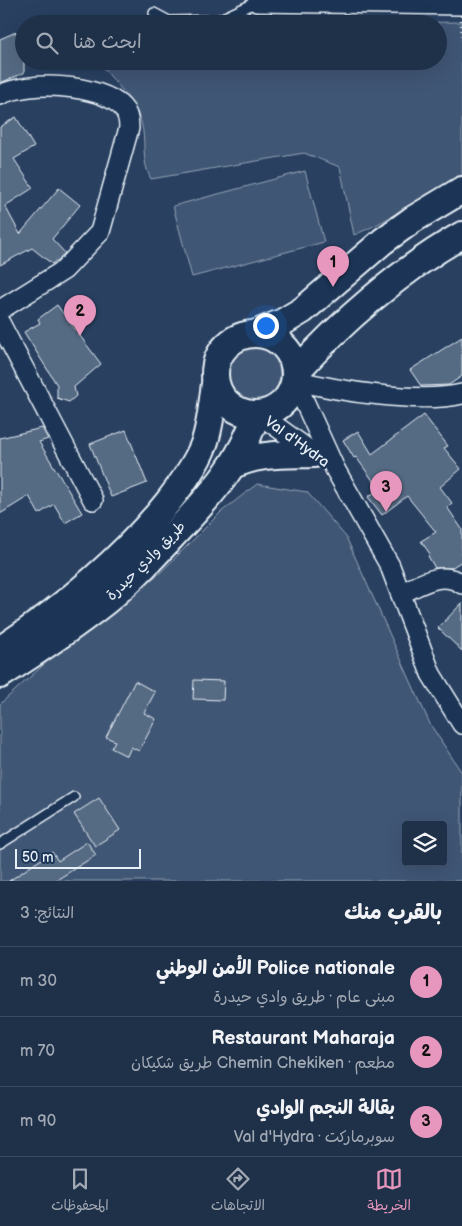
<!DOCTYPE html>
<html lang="ar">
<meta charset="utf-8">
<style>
:root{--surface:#1f3049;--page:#2c3c53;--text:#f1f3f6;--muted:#a1a9b4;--line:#3c4b61;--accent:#e797bd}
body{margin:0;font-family:"Balsamiq Sans","Playpen Sans Arabic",sans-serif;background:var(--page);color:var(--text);direction:rtl}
.controls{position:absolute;right:15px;bottom:15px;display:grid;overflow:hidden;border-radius:5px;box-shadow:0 5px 20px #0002}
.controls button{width:45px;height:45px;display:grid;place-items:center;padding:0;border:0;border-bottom:1px solid var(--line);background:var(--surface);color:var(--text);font:25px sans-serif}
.scale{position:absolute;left:15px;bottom:12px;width:126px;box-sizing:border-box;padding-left:5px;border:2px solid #e8f1f8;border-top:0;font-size:14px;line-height:18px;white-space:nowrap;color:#e8f1f8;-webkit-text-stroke:4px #1d3557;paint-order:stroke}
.you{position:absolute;left:265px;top:325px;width:18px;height:18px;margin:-12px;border:4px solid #fff;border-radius:50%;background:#1a73e8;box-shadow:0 0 0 8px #1a73e833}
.badge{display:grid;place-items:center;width:32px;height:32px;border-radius:50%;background:var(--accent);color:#111;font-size:16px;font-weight:700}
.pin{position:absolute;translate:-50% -41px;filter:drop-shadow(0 1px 2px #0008)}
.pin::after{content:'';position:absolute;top:26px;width:18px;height:15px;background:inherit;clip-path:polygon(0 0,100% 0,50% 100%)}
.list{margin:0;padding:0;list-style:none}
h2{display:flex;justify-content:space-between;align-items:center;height:65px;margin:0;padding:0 20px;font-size:21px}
h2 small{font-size:16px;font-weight:400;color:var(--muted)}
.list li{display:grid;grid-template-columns:32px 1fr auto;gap:15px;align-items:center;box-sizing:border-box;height:70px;padding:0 20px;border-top:1px solid var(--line)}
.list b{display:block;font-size:19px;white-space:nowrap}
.list p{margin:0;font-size:16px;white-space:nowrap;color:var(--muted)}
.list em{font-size:16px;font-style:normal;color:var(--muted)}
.icon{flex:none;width:28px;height:28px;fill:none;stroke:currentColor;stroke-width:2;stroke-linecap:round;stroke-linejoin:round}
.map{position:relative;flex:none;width:462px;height:881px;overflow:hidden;direction:ltr}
.search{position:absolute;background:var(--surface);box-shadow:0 5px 20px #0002;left:15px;right:15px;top:15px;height:55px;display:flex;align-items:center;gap:12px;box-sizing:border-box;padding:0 18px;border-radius:28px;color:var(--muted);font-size:19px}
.sheet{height:275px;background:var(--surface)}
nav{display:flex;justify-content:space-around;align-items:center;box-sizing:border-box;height:70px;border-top:1px solid var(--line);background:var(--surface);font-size:14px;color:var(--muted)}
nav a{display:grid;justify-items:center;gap:2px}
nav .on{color:var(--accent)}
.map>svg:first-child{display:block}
.green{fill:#415774;stroke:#94a4b6;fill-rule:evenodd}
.building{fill:#556a83;stroke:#e8f1f8}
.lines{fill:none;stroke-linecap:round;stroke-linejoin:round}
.service-casing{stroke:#e8f1f8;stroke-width:12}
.minor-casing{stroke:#e8f1f8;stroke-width:22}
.secondary-casing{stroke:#e8f1f8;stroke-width:30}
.path{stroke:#e8f1f8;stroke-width:3;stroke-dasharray:1 4;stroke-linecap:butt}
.service{stroke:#1d3557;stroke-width:9}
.minor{stroke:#1d3557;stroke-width:19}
.secondary{stroke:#1d3557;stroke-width:26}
.labels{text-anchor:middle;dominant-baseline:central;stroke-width:4.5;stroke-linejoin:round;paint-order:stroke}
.street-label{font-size:15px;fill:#e8f1f8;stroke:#1d3557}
</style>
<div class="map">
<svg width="462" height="881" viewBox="0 0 462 881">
<rect width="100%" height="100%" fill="#294061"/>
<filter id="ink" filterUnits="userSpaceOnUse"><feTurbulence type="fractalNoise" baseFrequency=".02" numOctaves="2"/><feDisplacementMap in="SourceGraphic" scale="10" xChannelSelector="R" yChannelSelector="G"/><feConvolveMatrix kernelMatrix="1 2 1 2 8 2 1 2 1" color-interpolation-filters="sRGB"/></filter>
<g filter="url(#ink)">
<!-- green -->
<g class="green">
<path d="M 462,22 L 462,175 C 425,193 392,220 354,235 L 340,167 L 304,153 L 151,179 C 140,159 147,142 141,122 C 134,99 116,85 103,67 L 115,61 L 438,61 L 438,24 L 270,24 Z"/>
<polygon points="305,171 324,242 192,277 173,206"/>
<circle cx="253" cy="374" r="27"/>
<path d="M 257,484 L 307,492 L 346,537 L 430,724 L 462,773 L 462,881 L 0,881 L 0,704 L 49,660 L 161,572 L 221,512 ZM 406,825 L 443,825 L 443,862 L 406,862 Z"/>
</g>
<!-- building -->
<g class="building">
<polygon points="16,32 24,49 24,73 0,83 0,39"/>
<polygon points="16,117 34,147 14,159 33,188 5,206 20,234 59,188 80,205 52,239 65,253 52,264 32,248 0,265 0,127"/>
<polygon points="57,305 101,364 74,387 76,396 69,402 57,398 57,385 24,332 40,323 38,319"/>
<polygon points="462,337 462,376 449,385 421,386 410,370"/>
<polygon points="424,415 448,446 444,448 461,469 440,487 452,503 447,507 462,529 462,561 451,568 435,568 428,556 430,554 421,541 436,532 407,496 382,515 368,497 379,489 356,457 354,458 343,440 358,431 372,454"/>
<polygon points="42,428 48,439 39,442 82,513 65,523 54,504 39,514 29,496 0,514 0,438"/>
<polygon points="126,430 147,483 111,497 90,444"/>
<polygon points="462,603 462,651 438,628"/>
<polygon points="194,680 224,681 223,700 193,699"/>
<polygon points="135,681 155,692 144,713 156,719 139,751 131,747 127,756 111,748 115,741 106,737"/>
<polygon points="99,798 120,830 95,846 74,814"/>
<polygon points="87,842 96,855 55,881 9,881 52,852 58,861"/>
</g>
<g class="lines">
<defs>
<g id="service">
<polyline points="154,13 169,21 218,20 257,2"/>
<polyline points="0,844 74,797"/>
</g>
<g id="minor">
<polyline points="257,2 462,5"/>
<path d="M 0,95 C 28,80 100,84 122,107 C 128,113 129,120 129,128 L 100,232 L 64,270 L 0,310"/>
<polyline points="0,323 93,500"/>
<path d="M 295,380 C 337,391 420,404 462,394"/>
<polyline points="295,381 335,469 390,566 431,674 462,724"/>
<polyline points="259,414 317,456"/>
<path d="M 402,593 C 421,584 442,570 462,584"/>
</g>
<g id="secondary">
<circle cx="255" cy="374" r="40"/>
<polyline points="254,334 283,322 303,310 383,241 412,220 462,190"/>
<path d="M 295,373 C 341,322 402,269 462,235"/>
<path d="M 235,464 C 261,453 286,455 314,454"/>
<path d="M 0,650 C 63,608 121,561 168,502 C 182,484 196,465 204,444 C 211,425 212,403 215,384"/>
<path d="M 0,675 C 36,652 72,628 106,601 C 132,580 156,554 179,529 C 211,495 243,460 256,414"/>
</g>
</defs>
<!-- service casing -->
<use href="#service" class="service-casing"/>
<!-- minor casing -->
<use href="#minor" class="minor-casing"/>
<!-- secondary casing -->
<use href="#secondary" class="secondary-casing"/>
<!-- path -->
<polyline class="path" points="461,20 462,38"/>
<!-- service -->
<use href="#service" class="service"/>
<!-- minor -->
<use href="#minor" class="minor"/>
<!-- secondary -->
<use href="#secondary" class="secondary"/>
</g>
</g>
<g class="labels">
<!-- street labels -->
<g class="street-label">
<text transform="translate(297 442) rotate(36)">Val d'Hydra</text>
<text transform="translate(146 561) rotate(-45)">طريق وادي حيدرة</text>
</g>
</g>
</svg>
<div class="controls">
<button><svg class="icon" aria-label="layers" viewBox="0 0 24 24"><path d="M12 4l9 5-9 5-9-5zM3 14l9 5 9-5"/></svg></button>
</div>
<div class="scale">50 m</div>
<div class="you"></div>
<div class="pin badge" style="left:333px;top:287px">1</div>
<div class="pin badge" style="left:80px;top:336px">2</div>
<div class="pin badge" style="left:386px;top:512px">3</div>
<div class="search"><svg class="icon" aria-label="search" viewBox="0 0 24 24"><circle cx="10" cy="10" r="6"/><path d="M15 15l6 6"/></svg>ابحث هنا</div>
</div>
<section class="sheet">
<h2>بالقرب منك<small>النتائج: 3</small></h2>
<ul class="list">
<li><span class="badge">1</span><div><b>Police nationale الأمن الوطني</b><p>مبنى عام · طريق وادي حيدرة</p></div><em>30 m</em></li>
<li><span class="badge">2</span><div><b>Restaurant Maharaja</b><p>مطعم · Chemin Chekiken طريق شكيكان</p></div><em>70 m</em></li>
<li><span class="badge">3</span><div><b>بقالة النجم الوادي</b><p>سوبرماركت · Val d'Hydra</p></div><em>90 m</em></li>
</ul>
</section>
<nav>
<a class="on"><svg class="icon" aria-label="map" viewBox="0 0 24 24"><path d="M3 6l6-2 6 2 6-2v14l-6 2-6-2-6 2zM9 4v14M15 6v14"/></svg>الخريطة</a>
<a><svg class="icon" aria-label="directions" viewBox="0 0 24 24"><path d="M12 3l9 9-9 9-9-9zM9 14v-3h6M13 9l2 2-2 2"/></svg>الاتجاهات</a>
<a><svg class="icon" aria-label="saved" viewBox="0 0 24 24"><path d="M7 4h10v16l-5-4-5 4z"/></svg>المحفوظات</a>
</nav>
